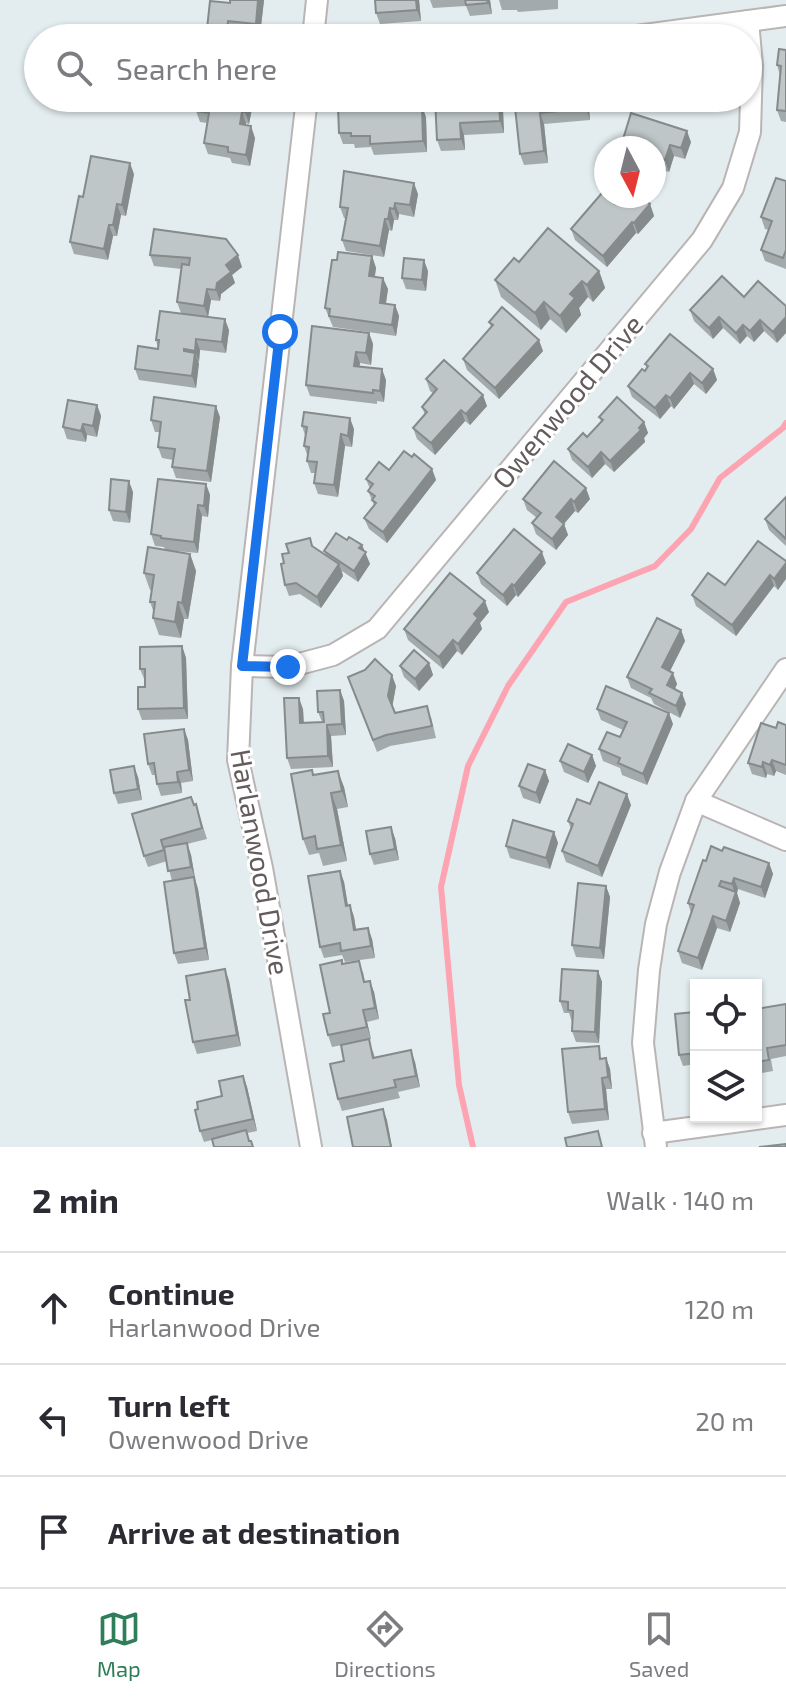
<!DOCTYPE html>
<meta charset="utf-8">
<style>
:root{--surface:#fff;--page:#f7f7f7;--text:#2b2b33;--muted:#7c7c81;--line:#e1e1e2;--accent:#2e7f59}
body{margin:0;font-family:"Exo 2",sans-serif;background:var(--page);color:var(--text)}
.controls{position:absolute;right:24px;bottom:24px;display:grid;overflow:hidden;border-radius:0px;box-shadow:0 2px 6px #0004}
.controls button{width:72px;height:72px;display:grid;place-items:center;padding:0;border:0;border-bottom:2px solid var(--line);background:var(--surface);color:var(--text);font:40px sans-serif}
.compass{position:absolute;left:594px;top:136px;width:72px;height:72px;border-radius:50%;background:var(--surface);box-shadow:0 2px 6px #0004;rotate:173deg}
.stop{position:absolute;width:24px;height:24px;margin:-18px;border:6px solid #1a73e8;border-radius:50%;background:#fff}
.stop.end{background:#1a73e8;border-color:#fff;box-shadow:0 2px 8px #0008}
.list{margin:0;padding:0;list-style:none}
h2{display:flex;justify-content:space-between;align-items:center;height:104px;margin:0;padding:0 32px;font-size:34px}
h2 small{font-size:26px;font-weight:400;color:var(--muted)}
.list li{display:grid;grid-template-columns:52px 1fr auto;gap:24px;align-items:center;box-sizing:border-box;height:112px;padding:0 32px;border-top:2px solid var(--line)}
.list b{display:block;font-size:30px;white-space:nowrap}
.list p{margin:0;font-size:26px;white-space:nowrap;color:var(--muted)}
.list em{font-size:26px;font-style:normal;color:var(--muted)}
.icon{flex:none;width:44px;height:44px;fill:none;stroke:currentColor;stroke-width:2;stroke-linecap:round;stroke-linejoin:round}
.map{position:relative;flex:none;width:786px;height:1147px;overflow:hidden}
.search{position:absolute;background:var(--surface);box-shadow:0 2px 6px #0004;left:24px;right:24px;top:24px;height:88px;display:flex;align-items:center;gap:20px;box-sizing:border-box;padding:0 28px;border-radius:44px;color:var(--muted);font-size:30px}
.sheet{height:440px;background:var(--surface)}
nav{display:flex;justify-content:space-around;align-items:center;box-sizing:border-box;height:112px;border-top:2px solid var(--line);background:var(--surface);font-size:22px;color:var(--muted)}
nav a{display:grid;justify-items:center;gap:4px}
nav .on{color:var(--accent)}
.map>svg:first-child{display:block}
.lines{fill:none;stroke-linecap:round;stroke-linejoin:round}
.stream{stroke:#fda4b3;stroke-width:6}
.minor-casing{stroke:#bab4b4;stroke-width:24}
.minor{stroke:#fff;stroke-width:20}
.wall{fill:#a3aaab}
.shaded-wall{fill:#858b8b}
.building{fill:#bec6c7;stroke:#858b8b;stroke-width:2}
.route{stroke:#1a73e8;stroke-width:10}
.labels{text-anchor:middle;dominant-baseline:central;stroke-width:6;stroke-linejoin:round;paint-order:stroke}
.street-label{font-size:28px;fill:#645c5c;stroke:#fff}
</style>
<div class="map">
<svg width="786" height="1147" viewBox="0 0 786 1147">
<rect width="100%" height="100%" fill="#e3ecee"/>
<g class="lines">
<!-- stream -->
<polyline class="stream" points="473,1147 459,1085 441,887 468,766 508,686 566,602 655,566 691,529 720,478 783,428 786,423"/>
<defs>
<g id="minor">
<polyline points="313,38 317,0"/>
<polyline points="622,38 786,16"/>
<polyline points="307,98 242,666 238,760 262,868 311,1147"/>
<polyline points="242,666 288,667 333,655 377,629 702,240 733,188 750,132 752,65 748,21"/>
<polyline points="696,801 786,840"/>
<polyline points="653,1133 786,1115"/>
<polyline points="656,1147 643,1043 649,970 656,924 670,872 696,801 786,669"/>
</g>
</defs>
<!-- minor casing -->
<use href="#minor" class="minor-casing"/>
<!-- minor -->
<use href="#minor" class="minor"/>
</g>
<!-- wall -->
<g class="wall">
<polygon points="264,0 260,35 232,32 232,38 206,38 230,3"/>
<polygon points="419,0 421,21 380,24 376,13"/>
<polygon points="430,0 490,0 492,14 470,16 466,6 433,8"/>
<polygon points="499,0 558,0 558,9 518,12 517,10 502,10"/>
<polygon points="786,50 786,122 781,121 777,110 780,75 777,65"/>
<polygon points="254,98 249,124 246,123 245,125 255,138 250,166 232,163 230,158 208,154 204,143 207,123 200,122 196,111"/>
<polygon points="499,98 503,110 504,133 464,135 465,150 441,151 437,140 478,99"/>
<polygon points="514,98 588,98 590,120 544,124 548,163 524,165 520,154"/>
<polygon points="616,98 656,98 618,102"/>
<polygon points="377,104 379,107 426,117 427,152 374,155 371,147 355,148 354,144 343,144 339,133 350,107"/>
<polygon points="691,142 685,159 674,156 669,172 654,167 654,148 622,148 621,146"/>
<polygon points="134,174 126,216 121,215 117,236 113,236 108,260 74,254 70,242 83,197"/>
<polygon points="786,181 786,269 765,261 761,250 769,230 765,229 761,217"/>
<polygon points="418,194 414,217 399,214 398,220 394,220 392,231 389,230 384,257 346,251 342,240 346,218 344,218 340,207"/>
<polygon points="615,204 650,204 654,216 638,234 636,233 607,267 575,240 571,229"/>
<polygon points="154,229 242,267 232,275 235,283 221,294 220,301 211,300 208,317 229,330 226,353 200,350 196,388 139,380 135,369 158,349 156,340 181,313 177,302 182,269 154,266 150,255"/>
<polygon points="372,256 376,268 375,276 388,289 386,304 395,305 399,316 396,336 333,327 325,308 337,260"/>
<polygon points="519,262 599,271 605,288 593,302 588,297 579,308 581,315 566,333 550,319 541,330 501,297 495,280"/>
<polygon points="428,271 426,291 406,289 402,278"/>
<polygon points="758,281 777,343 764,331 754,342 747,336 740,344 723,328 713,339 694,321 690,310 744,297"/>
<polygon points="489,322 543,351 499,399 467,370 463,359 491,327"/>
<polygon points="369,333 373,344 371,365 360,363 359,367 386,380 384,402 377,401 377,404 310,396 306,385"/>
<polygon points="645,364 713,369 717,380 706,394 694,384 674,409 671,406 660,419 632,397 628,386 647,368"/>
<polygon points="426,379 487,406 470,425 465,421 435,455 417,439 413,428 425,415 422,407 434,394 430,391"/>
<polygon points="97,405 101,416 97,437 87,435 86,442 67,439 63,427"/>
<polygon points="220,417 211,482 176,478 172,467 173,460 162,458 158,447 160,432 155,432 151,420"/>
<polygon points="599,417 644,422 648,433 644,438 645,442 614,472 605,464 592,478 572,460 568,449 587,437 601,421"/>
<polygon points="302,426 354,429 352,447 345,446 338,497 318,494 314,483 315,473 311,473 307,461 308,457 304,446 305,435"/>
<polygon points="412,457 432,469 436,480 387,543 369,529 364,518 374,505 368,491 370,489 366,479 389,470"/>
<polygon points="206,484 210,495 208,517 202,516 198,553 165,550 164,547 155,546 151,534"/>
<polygon points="133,492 130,523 113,521 109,510"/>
<polygon points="786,497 786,546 769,530 765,519"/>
<polygon points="523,499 590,499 578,513 575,511 564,524 568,535 556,550 536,534 532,523 537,518 527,510"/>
<polygon points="310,538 313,547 326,555 324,551 347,540 362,545 370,564 358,582 342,571 343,576 321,608 300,594 289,596 285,585 284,563 289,553"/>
<polygon points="190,554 196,571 188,619 184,619 181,638 159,635 153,618 154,613 150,602 152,590 150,590 144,573"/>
<polygon points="786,561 778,590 774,586 736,636 696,606 692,595 725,585"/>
<polygon points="546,563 518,597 516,595 507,606 481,584 477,573"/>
<polygon points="489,612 480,623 482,629 462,655 457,651 443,669 408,640 404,629"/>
<polygon points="681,630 685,641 670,671 677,684 675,689 686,704 680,718 654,704 651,698 631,688 627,677"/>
<polygon points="182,646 186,658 188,719 142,720 138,709 145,687 145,681 140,669"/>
<polygon points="429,663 433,675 419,691 404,677 400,666"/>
<polygon points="348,677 396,686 392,707 395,713 431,717 436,738 390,746 377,752"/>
<polygon points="340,690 344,701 346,735 331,736 333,767 291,769 287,758 303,709 304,723 322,722 318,712"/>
<polygon points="597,709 673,724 647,785 622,775 620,768 603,761 599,749 620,737 623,730 601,720"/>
<polygon points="786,725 786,775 776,771 774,776 767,774 766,778 752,774 748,763"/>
<polygon points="184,729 188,740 193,781 181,783 182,793 161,796 157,784 156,775 152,775 148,764"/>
<polygon points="592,755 596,766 588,783 564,772 560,761"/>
<polygon points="545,770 549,781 540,804 523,798 519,786"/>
<polygon points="314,775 344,787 348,807 337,809 347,861 323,866 319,853 309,855 303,839"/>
<polygon points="138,777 142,800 118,804 114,793"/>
<polygon points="191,797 194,805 196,804 207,839 187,844 191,855 195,878 198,889 209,960 178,964 174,953 172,881 167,861 148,867 144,856"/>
<polygon points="631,805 602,877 566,862 562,851 571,829 568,821"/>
<polygon points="554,832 558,843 550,869 510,858 506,846"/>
<polygon points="395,838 399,860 374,865 370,854"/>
<polygon points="706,861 769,863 773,874 765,898 738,889 737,893 740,903 730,932 717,928 702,970 682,963 678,951 691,913 688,903"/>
<polygon points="340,871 344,882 348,906 350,905 354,917 356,930 368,928 372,939 375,958 345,962 342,955 324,958 320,947"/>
<polygon points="606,886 610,897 604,959 576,957 572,945"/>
<polygon points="343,964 363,972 365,982 374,992 379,1019 367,1022 371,1039 332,1047 328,1035 330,1013"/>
<polygon points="225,969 229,981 241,1046 197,1054 193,1042 190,1000"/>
<polygon points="598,971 602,982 599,1043 576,1042 572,1031 572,1022 569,1013 564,1013 560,1001"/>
<polygon points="786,1004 786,1056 771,1059 773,1071 756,1074 756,1009"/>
<polygon points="696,1018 696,1064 683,1066 679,1055"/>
<polygon points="373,1051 375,1058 415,1062 420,1087 398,1092 400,1098 342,1111 338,1099 344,1061"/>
<polygon points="603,1058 606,1058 610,1069 612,1089 606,1089 609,1120 572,1124 568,1112"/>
<polygon points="243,1076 247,1087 257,1131 247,1133 250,1141 212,1140 204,1142 200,1131 198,1109 222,1096"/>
</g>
<!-- shaded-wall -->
<g class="shaded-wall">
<polygon points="258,0 264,0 260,35 256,24"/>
<polygon points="416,0 419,0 421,21 417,10"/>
<polygon points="487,0 490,0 492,14 488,3"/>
<polygon points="228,21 232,32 232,38 226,38"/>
<polygon points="248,98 254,98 249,124 245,112"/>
<polygon points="499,98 503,110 504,133 500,121"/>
<polygon points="585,98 588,98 590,120 586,108"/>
<polygon points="682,98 696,98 685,107"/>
<polygon points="422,106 426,117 427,152 423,141"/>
<polygon points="242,112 246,123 244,136 240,124"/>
<polygon points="540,113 544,124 548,163 544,151"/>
<polygon points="460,123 464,135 465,150 461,139"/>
<polygon points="251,126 255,138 250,166 246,155"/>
<polygon points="687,131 691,142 685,159 681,148"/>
<polygon points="670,145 674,156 669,172 665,160"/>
<polygon points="130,163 134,174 126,216 122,205"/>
<polygon points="414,183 418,194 414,217 410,205"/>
<polygon points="395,203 399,214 398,220 394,209"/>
<polygon points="117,204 121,215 117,236 113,225"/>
<polygon points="650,204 654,216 638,234 634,223"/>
<polygon points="390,208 394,220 392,231 388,219"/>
<polygon points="385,219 389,230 384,257 380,246"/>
<polygon points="632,222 636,233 607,267 603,256"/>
<polygon points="109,225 113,236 108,260 104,249"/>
<polygon points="238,255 242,267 232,275 235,283 221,294 220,301 216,290 217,283 226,265"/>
<polygon points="372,256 376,268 373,287 369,276"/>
<polygon points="424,260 428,271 426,291 422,280"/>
<polygon points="599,271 605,288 593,302 587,285"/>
<polygon points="383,278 388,289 384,314 380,303"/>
<polygon points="582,281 588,297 579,308 581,315 566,333 560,316 570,294"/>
<polygon points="207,289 211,300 208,317 204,306"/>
<polygon points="544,302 550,319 541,330 535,313"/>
<polygon points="395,305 399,316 396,336 392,325"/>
<polygon points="719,317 723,328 713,339 709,328"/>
<polygon points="786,317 786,333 777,343 773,332"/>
<polygon points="225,319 229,330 226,353 222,342"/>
<polygon points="760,320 764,331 754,342 750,331"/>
<polygon points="743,325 747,336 740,344 736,333"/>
<polygon points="369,333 373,344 371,365 366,353"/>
<polygon points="196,339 200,350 199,362 195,351"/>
<polygon points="539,340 543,351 499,399 495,388"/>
<polygon points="356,352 360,363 358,377 354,366"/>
<polygon points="195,353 199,364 196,388 192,376"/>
<polygon points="382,369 386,380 384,402 380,391"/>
<polygon points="713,369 717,380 706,394 702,383"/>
<polygon points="690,373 694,384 674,409 670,398"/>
<polygon points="483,395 487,406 470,425 466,414"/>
<polygon points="666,395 671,406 660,419 655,408"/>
<polygon points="97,405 101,416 97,437 93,426"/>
<polygon points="216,406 220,417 211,482 207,471"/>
<polygon points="461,410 465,421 435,455 431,443"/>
<polygon points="350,418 354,429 352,447 348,436"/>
<polygon points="644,422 648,433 644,438 645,442 614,472 610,461"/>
<polygon points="83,424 87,435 86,442 81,431"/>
<polygon points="341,434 345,446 338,497 334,485"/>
<polygon points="601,452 605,464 592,478 588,467"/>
<polygon points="432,469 436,480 387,543 383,532"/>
<polygon points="129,481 133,492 130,523 126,512"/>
<polygon points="206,484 210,495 208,517 204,506"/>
<polygon points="586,488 590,499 578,513 574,502"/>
<polygon points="571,499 575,511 560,528 556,517"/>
<polygon points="198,505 202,516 198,553 194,542"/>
<polygon points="564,524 568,535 556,550 552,539"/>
<polygon points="362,545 370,564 358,582 354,571 359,548"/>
<polygon points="542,552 546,563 518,597 514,586"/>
<polygon points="190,554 196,571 188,619 182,603"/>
<polygon points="786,563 786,579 778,590 774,579"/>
<polygon points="339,564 343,576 321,608 317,597"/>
<polygon points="770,575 774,586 736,636 732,625"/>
<polygon points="512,584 516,595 507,606 503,595"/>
<polygon points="485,601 489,612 480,623 482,629 462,655 458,644 474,614"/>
<polygon points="178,602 184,619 181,638 175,622"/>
<polygon points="681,630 685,641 666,679 662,667"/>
<polygon points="453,640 457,651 443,669 439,657"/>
<polygon points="182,646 186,658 188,719 184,708"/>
<polygon points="429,663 433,675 419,691 415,679"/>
<polygon points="673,673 677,684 671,696 667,685"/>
<polygon points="392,675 396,686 392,708 388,696"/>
<polygon points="340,690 344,701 346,735 342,724"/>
<polygon points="682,693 686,704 680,718 676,706"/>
<polygon points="299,698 303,709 304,734 300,723"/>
<polygon points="669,713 673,724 647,785 643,774"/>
<polygon points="327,725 331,736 333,767 328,756"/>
<polygon points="184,729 188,740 193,781 189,770"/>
<polygon points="592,755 596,766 588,783 584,772"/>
<polygon points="772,760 776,771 774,776 770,765"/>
<polygon points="763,762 767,774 766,778 762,767"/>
<polygon points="134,766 138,777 142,800 138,789"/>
<polygon points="545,770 549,781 540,804 536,793"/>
<polygon points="338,771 344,787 348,807 342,791"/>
<polygon points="177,772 181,783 182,793 178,782"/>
<polygon points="331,793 337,809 347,861 341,845"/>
<polygon points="627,794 631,805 602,877 598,866"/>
<polygon points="391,827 395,838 399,860 395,849"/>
<polygon points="554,832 558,843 550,869 546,858"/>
<polygon points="187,843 191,855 195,878 191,867"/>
<polygon points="769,863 773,874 765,898 761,887"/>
<polygon points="340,871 344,882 350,918 346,906"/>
<polygon points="194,877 198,889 209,960 205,948"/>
<polygon points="734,878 738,889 737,893 740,903 730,932 726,921 735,894 732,884"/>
<polygon points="606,886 610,897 604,959 600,948"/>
<polygon points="350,905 354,917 358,942 354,930"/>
<polygon points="713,916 717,928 702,970 698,958"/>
<polygon points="368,928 372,939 375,958 371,946"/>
<polygon points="225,969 229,981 241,1046 237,1035"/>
<polygon points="598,971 602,982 599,1043 595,1032"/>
<polygon points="370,981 374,992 379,1019 375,1008"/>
<polygon points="363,1010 367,1022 371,1039 367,1027"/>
<polygon points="411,1050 415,1062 420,1087 416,1076"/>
<polygon points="606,1058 610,1069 612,1089 608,1077"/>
<polygon points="243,1076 247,1087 257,1131 253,1119"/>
<polygon points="602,1078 606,1089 609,1120 605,1109"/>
<polygon points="383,1109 387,1120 392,1147 391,1147"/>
</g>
<!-- building -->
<g class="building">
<polygon points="230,0 258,0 256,24 228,21 226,38 206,38 210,1 230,3"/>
<polygon points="375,0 416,0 417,10 376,13"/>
<polygon points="465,0 487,0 488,3 466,5"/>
<polygon points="779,49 786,50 786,111 777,110 781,66 777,65"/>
<polygon points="198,98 248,98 245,112 242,112 240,124 251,126 246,155 228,152 228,147 204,143 209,113 196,111"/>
<polygon points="435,98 475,98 475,99 499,98 500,121 460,123 461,139 437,140"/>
<polygon points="514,98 585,98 586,108 540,113 544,151 520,154"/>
<polygon points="377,104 378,108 422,106 423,141 370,144 370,136 351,136 351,133 339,133 338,107 350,107 350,105"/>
<polygon points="631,113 687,131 681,148 670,145 665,160 654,157 654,148 626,148 621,146"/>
<polygon points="91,156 130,163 122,205 117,204 113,225 109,225 104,249 70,242 79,196 83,197"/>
<polygon points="344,171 414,183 410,205 395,203 394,209 390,208 388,219 385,219 380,246 342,240 348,208 340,207"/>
<polygon points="776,178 786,181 786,250 783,258 761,250 772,221 761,217"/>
<polygon points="602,193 615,204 622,196 640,196 650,204 634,223 632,222 603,256 571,229"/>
<polygon points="548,228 599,271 587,285 582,281 570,294 575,298 560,316 544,302 535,313 495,280 514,258 519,262"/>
<polygon points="154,229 226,239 238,255 226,265 231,272 217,283 216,290 207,289 204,306 177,302 182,264 189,265 190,258 150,255"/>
<polygon points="338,252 372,256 369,276 383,278 380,303 395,305 392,325 329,316 330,309 325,308 332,260 337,260"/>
<polygon points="404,258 424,260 422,280 402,278"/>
<polygon points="722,276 744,297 758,281 786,306 786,317 773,332 760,320 750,331 743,325 736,333 719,317 709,328 690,310"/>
<polygon points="502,307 539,340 495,388 463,359 493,325 489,322"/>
<polygon points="160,311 225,319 222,342 196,339 195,351 184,349 184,351 195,353 192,376 135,369 138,346 158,349 159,340 156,340"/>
<polygon points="312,326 369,333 366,353 356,352 354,366 382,369 380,391 373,390 373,393 306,385"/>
<polygon points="670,334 713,369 702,383 690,373 670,398 666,395 655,408 628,386 642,369 645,371 648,366 645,364"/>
<polygon points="444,360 483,395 466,414 461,410 431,443 413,428 427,412 422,407 437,389 426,379"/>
<polygon points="154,397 216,406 207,471 172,467 175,449 158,447 161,422 151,420"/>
<polygon points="617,397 644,422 639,428 641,430 610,461 601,452 588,467 568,449 583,433 587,437 603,420 599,417"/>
<polygon points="68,400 97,405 93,426 83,424 81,431 63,427"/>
<polygon points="304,412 350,418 348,436 341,434 334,485 314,483 317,462 307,461 309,447 304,446 307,427 302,426"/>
<polygon points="404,451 412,457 414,454 432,469 383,532 364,518 376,503 372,500 375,496 368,491 373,484 366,479 379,462 389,470"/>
<polygon points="554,461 586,488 574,502 571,499 556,517 564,524 552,539 532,523 541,513 523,499"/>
<polygon points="111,479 129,481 126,512 109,510"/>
<polygon points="158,479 206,484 204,506 198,505 194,542 161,538 161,536 151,534"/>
<polygon points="786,497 786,539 765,519"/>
<polygon points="514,529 542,552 514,586 512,584 503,595 477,573"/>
<polygon points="336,533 347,540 349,537 362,545 359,548 366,552 354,571 324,551"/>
<polygon points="310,538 312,546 339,564 317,597 296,583 285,585 281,564 284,563 282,554 289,553 286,544"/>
<polygon points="758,541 786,561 786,563 774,579 770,575 732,625 692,595 708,573 725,585"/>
<polygon points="148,547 190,554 182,603 178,602 175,622 153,618 155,602 150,602 154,575 144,573"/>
<polygon points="450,573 485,601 474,614 478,618 458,644 453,640 439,657 404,629"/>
<polygon points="657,618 681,630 662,667 673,673 667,685 682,693 676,706 649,693 652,689 627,677"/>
<polygon points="182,646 184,708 138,709 138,687 145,687 145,669 140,669 140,647"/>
<polygon points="414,650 429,663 415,679 400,666"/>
<polygon points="375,659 392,675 388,696 395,713 427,706 432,726 386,735 373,740 348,677 365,670"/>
<polygon points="606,686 669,713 643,774 618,763 620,758 599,749 607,732 620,737 627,722 597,709"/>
<polygon points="340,690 342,724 327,725 328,756 287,758 284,698 299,698 300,723 324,722 323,712 318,712 317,691"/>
<polygon points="778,722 786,725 786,765 772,760 770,765 763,762 762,767 748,763 761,723 776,728"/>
<polygon points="184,729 189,770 177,772 178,782 157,784 154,763 148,764 144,734"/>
<polygon points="568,744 592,755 584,772 560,761"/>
<polygon points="528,764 545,770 536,793 519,786"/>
<polygon points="134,766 138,789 114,793 110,770"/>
<polygon points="312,770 313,775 338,771 342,791 331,793 341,845 317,849 315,836 303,839 291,774"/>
<polygon points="599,782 627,794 598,866 562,851 573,824 568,821 577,799 590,804"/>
<polygon points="191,797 194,805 196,804 202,828 161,840 164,850 144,856 132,814"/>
<polygon points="513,820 554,832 546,858 506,846"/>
<polygon points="391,827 395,849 370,854 366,831"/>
<polygon points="187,843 191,867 168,871 164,847"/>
<polygon points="711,846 722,851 724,847 769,863 761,887 734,878 732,884 721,881 719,886 736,892 726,921 713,916 698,958 678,951 694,905 688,903 703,860 706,861"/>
<polygon points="340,871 346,906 350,905 354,930 368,928 371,946 341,951 340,943 320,947 308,876"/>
<polygon points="194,877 205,948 174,953 164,882"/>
<polygon points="578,883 606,886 600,948 572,945"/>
<polygon points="342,960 342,964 359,961 364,982 370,981 375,1008 363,1010 367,1027 328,1035 323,1014 330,1013 320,965"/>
<polygon points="225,969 237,1035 193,1042 185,1000 190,1000 186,976"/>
<polygon points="562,969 598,971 595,1032 572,1031 573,1011 568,1010 568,1002 560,1001"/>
<polygon points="786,1004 786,1045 767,1048 769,1060 756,1062 756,1009"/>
<polygon points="694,1012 696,1027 696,1053 679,1055 675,1014"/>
<polygon points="369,1039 373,1058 411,1050 416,1076 394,1080 396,1087 338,1099 330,1064 344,1061 341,1045"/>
<polygon points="599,1046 600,1059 606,1058 608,1077 602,1078 605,1109 568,1112 562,1049"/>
<polygon points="243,1076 253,1119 200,1131 195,1110 198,1109 197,1102 222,1096 219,1081"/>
<polygon points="383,1109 391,1147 353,1147 347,1117"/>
<polygon points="246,1130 249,1141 251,1141 253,1147 214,1147 212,1139"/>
<polygon points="598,1131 602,1147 567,1147 565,1138"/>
<polygon points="786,1144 786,1147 759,1147"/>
</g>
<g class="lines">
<!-- route -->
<polyline class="route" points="280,332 242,666 288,667"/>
</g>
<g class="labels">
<!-- street labels -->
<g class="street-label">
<text transform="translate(567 401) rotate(-50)">Owenwood Drive</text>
<text transform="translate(261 862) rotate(80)">Harlanwood Drive</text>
</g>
</g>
</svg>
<div class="controls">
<button><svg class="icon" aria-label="locate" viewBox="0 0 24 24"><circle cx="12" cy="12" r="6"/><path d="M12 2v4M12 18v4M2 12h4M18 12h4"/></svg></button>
<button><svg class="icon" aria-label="layers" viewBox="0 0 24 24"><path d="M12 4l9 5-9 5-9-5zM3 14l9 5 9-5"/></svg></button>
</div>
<svg class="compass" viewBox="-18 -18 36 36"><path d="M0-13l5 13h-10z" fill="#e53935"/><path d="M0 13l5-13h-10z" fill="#7c7c81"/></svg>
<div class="stop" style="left:280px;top:332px"></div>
<div class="stop end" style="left:288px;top:667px"></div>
<div class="search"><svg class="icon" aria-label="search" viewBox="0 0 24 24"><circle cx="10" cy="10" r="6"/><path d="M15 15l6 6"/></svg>Search here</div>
</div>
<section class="sheet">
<h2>2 min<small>Walk · 140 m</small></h2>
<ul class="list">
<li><svg class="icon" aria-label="ahead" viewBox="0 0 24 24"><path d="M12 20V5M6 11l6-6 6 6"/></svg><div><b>Continue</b><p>Harlanwood Drive</p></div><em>120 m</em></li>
<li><svg class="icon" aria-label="left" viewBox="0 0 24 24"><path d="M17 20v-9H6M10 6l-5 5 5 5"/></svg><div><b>Turn left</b><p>Owenwood Drive</p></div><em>20 m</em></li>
<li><svg class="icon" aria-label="arrive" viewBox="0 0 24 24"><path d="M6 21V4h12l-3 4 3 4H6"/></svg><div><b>Arrive at destination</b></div></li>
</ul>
</section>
<nav>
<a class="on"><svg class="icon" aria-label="map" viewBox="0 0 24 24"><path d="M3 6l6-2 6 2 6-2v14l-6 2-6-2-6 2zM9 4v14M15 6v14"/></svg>Map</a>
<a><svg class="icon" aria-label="directions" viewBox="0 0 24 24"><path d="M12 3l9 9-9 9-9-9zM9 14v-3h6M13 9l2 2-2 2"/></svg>Directions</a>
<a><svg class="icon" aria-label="saved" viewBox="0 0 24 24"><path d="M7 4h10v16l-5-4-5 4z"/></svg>Saved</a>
</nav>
